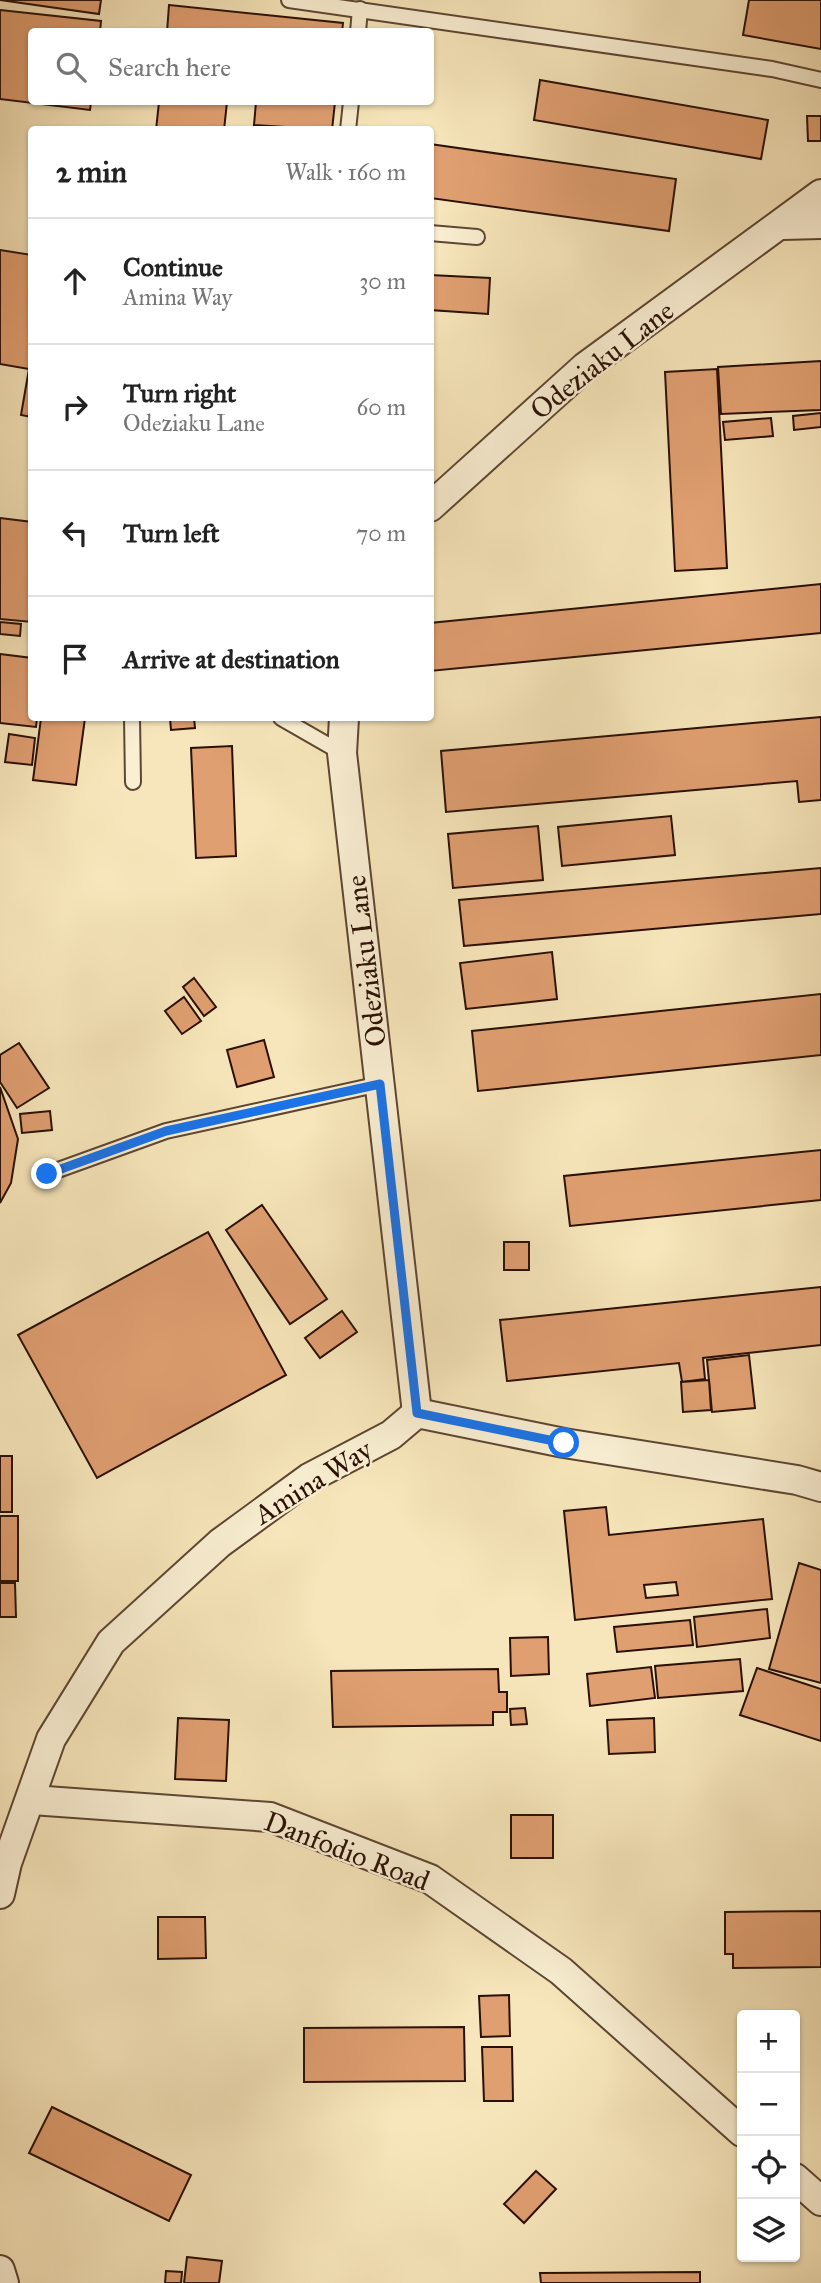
<!DOCTYPE html>
<meta charset="utf-8">
<style>
:root{--surface:#fff;--page:#f2f2f2;--text:#222;--muted:#767676;--line:#e0e0e0}
body{margin:0;font-family:"IM FELL Great Primer",serif;background:var(--page);color:var(--text)}
.controls{position:absolute;right:21px;bottom:21px;display:grid;overflow:hidden;border-radius:7px;box-shadow:0 2px 5px #0004}
.controls button{width:63px;height:63px;display:grid;place-items:center;padding:0;border:0;border-bottom:2px solid var(--line);background:var(--surface);color:var(--text);font:35px sans-serif}
.stop{position:absolute;width:21px;height:21px;margin:-16px;border:5px solid #1a73e8;border-radius:50%;background:#fff}
.stop.end{background:#1a73e8;border-color:#fff;box-shadow:0 2px 7px #0008}
.list{margin:0;padding:0;list-style:none}
h2{display:flex;justify-content:space-between;align-items:center;height:91px;margin:0;padding:0 28px;font-size:30px}
h2 small{font-size:23px;font-weight:400;color:var(--muted)}
.list li{display:grid;grid-template-columns:46px 1fr auto;gap:21px;align-items:center;box-sizing:border-box;height:126px;padding:0 28px;border-top:2px solid var(--line)}
.list b{display:block;font-size:26px;white-space:nowrap}
.list p{margin:0;font-size:23px;white-space:nowrap;color:var(--muted)}
.list em{font-size:23px;font-style:normal;color:var(--muted)}
.icon{flex:none;width:38px;height:38px;fill:none;stroke:currentColor;stroke-width:2;stroke-linecap:round;stroke-linejoin:round}
.map{position:relative;flex:none;width:821px;height:2283px;overflow:hidden}
.search{position:absolute;background:var(--surface);box-shadow:0 2px 5px #0004;left:28px;top:28px;width:406px;height:77px;display:flex;align-items:center;gap:18px;box-sizing:border-box;padding:0 24px;border-radius:7px;color:var(--muted);font-size:26px}
.panel{position:absolute;background:var(--surface);box-shadow:0 2px 5px #0004;left:28px;top:126px;width:406px;height:595px;border-radius:7px}
.map>svg:first-child{display:block}
.building{fill:#e09f71;stroke:#2a1005;stroke-width:2;fill-rule:evenodd}
.lines{fill:none;stroke-linecap:round;stroke-linejoin:round}
.lane-casing{stroke:#5d4632;stroke-width:18}
.street-casing{stroke:#5d4632;stroke-width:32}
.lane{stroke:#faefd3;stroke-width:14}
.street{stroke:#faefd3;stroke-width:28}
.route{stroke:#1a73e8;stroke-width:9}
.labels{text-anchor:middle;dominant-baseline:central;stroke-width:5;stroke-linejoin:round;paint-order:stroke}
.street-label{font-size:28px;fill:#2a1005;stroke:#faefd3}
</style>
<div class="map">
<svg width="821" height="2283" viewBox="0 0 821 2283">
<rect width="100%" height="100%" fill="#f7e6bb"/>
<filter id="stains"><feTurbulence type="fractalNoise" baseFrequency=".00286" numOctaves="4"/><feColorMatrix values="0 0 0 0 .2 0 0 0 0 .09 0 0 0 0 .02 0 0 0 .5 -.17"/></filter>
<radialGradient id="worn" r=".72"><stop offset=".6" stop-color="#630" stop-opacity="0"/><stop offset="1" stop-color="#630" stop-opacity=".3"/></radialGradient>
<!-- building -->
<g class="building">
<polygon points="0,0 101,0 99,14"/>
<polygon points="749,0 821,0 821,49 743,35"/>
<polygon points="169,5 343,23 342,32 167,32"/>
<polygon points="0,10 101,21 100,32 32,32 32,102 91,102 90,110 0,99"/>
<polygon points="540,80 768,120 761,159 534,120"/>
<polygon points="159,102 227,102 224,130 156,130"/>
<polygon points="256,102 335,102 332,130 254,125"/>
<polygon points="807,116 821,116 821,141 808,141"/>
<polygon points="430,144 676,179 669,231 430,198"/>
<polygon points="0,250 32,255 32,417 21,415 29,369 0,364"/>
<polygon points="430,275 490,278 488,314 430,310"/>
<polygon points="821,361 821,410 721,414 718,367"/>
<polygon points="717,369 727,568 675,571 665,372"/>
<polygon points="821,413 821,427 794,430 793,416"/>
<polygon points="771,418 773,436 725,440 723,422"/>
<polygon points="0,518 32,522 32,622 0,619"/>
<polygon points="821,584 821,633 430,671 430,623"/>
<polygon points="0,622 21,624 20,636 0,634"/>
<polygon points="0,654 32,658 32,718 37,718 36,727 0,723"/>
<polygon points="821,717 821,800 799,802 797,781 446,812 441,751"/>
<polygon points="41,718 85,718 76,785 33,780"/>
<polygon points="170,718 194,718 195,728 171,730"/>
<polygon points="9,734 35,738 32,765 5,762"/>
<polygon points="232,746 236,856 196,858 191,748"/>
<polygon points="671,816 675,855 562,866 558,827"/>
<polygon points="538,826 543,880 453,888 448,834"/>
<polygon points="821,868 821,914 464,946 459,900"/>
<polygon points="552,952 557,999 466,1009 460,963"/>
<polygon points="194,978 216,1007 204,1016 183,987"/>
<polygon points="821,994 821,1055 478,1091 472,1031"/>
<polygon points="184,997 201,1021 182,1034 165,1011"/>
<polygon points="264,1040 274,1077 237,1087 227,1050"/>
<polygon points="19,1043 49,1088 17,1108 0,1082 0,1055"/>
<polygon points="0,1087 18,1139 11,1183 0,1203"/>
<polygon points="50,1111 52,1130 22,1133 20,1114"/>
<polygon points="821,1150 821,1200 570,1226 564,1176"/>
<polygon points="262,1205 327,1299 290,1324 226,1230"/>
<polygon points="208,1232 286,1375 97,1478 18,1335"/>
<rect x="504" y="1242" width="25" height="28"/>
<polygon points="821,1287 821,1345 703,1358 705,1379 682,1382 679,1363 507,1381 500,1320"/>
<polygon points="342,1311 357,1332 320,1358 305,1338"/>
<polygon points="749,1355 755,1408 712,1412 707,1360"/>
<polygon points="709,1380 711,1410 683,1412 681,1382"/>
<rect x="0" y="1456" width="12" height="56"/>
<path d="M 606,1507 L 609,1535 L 763,1519 L 772,1599 L 575,1620 L 564,1511 ZM 676,1582 L 678,1595 L 646,1598 L 644,1585 Z"/>
<rect x="0" y="1516" width="18" height="65"/>
<polygon points="799,1563 821,1570 821,1683 769,1669"/>
<polygon points="0,1583 15,1583 16,1617 0,1617"/>
<polygon points="767,1609 770,1638 697,1647 694,1617"/>
<polygon points="690,1620 693,1645 617,1652 614,1627"/>
<polygon points="548,1637 549,1674 511,1676 510,1638"/>
<polygon points="740,1659 743,1691 658,1698 655,1666"/>
<polygon points="651,1667 655,1698 590,1706 587,1674"/>
<polygon points="757,1668 821,1689 821,1741 740,1715"/>
<polygon points="498,1669 499,1692 507,1692 507,1712 493,1712 493,1725 333,1727 331,1671"/>
<polygon points="525,1708 527,1724 511,1725 510,1709"/>
<polygon points="178,1718 229,1720 226,1781 175,1779"/>
<polygon points="654,1718 655,1752 609,1754 607,1720"/>
<rect x="511" y="1815" width="42" height="43"/>
<polygon points="821,1911 821,1967 733,1968 733,1954 725,1954 725,1912"/>
<polygon points="158,1917 205,1917 206,1958 158,1959"/>
<polygon points="509,1995 510,2036 481,2037 479,1996"/>
<polygon points="464,2027 465,2081 304,2082 304,2028"/>
<polygon points="482,2047 512,2047 513,2101 484,2101"/>
<polygon points="52,2107 191,2175 169,2221 29,2153"/>
<polygon points="536,2171 556,2189 524,2223 504,2204"/>
<polygon points="187,2257 222,2261 219,2283 184,2283"/>
<polygon points="166,2271 182,2272 181,2283 165,2283"/>
<polygon points="700,2272 700,2283 541,2283 540,2273"/>
</g>
<g class="lines">
<defs>
<g id="lane">
<polyline points="289,0 772,69 821,80"/>
<polyline points="358,32 360,9"/>
<polyline points="348,130 351,102"/>
<polyline points="430,233 477,237"/>
<polyline points="132,718 133,782"/>
<polyline points="281,718 342,753"/>
<polyline points="47,1174 166,1131 380,1084"/>
</g>
<g id="street">
<polyline points="782,225 821,224"/>
<polyline points="430,507 585,367 821,194"/>
<polyline points="344,718 342,753 417,1413"/>
<polyline points="32,1800 270,1817 430,1879 561,1971 742,2132"/>
<polyline points="0,1894 7,1863 51,1739 111,1642 220,1543 309,1478 391,1435 417,1413 564,1443 797,1480 821,1487"/>
<polyline points="795,2178 821,2201"/>
<polyline points="0,2270 4,2283"/>
</g>
</defs>
<!-- lane casing -->
<use href="#lane" class="lane-casing"/>
<!-- street casing -->
<use href="#street" class="street-casing"/>
<!-- lane -->
<use href="#lane" class="lane"/>
<!-- street -->
<use href="#street" class="street"/>
</g>
<g class="lines">
<!-- route -->
<polyline class="route" points="47,1174 166,1131 380,1084 417,1413 564,1443"/>
</g>
<g class="labels">
<!-- street labels -->
<g class="street-label">
<text transform="translate(602 360) rotate(-38)">Odeziaku Lane</text>
<text transform="translate(366 961) rotate(-97)">Odeziaku Lane</text>
<text transform="translate(313 1482) rotate(-32)">Amina Way</text>
<text transform="translate(347 1851) rotate(21)">Danfodio Road</text>
</g>
</g>
<rect width="100%" height="100%" filter="url(#stains)"/>
<rect width="100%" height="100%" fill="url(#worn)"/>
</svg>
<div class="controls">
<button>+</button>
<button>−</button>
<button><svg class="icon" aria-label="locate" viewBox="0 0 24 24"><circle cx="12" cy="12" r="6"/><path d="M12 2v4M12 18v4M2 12h4M18 12h4"/></svg></button>
<button><svg class="icon" aria-label="layers" viewBox="0 0 24 24"><path d="M12 4l9 5-9 5-9-5zM3 14l9 5 9-5"/></svg></button>
</div>
<div class="stop" style="left:564px;top:1443px"></div>
<div class="stop end" style="left:47px;top:1174px"></div>
<div class="search"><svg class="icon" aria-label="search" viewBox="0 0 24 24"><circle cx="10" cy="10" r="6"/><path d="M15 15l6 6"/></svg>Search here</div>
<section class="panel">
<h2>2 min<small>Walk · 160 m</small></h2>
<ul class="list">
<li><svg class="icon" aria-label="ahead" viewBox="0 0 24 24"><path d="M12 20V5M6 11l6-6 6 6"/></svg><div><b>Continue</b><p>Amina Way</p></div><em>30 m</em></li>
<li><svg class="icon" aria-label="right" viewBox="0 0 24 24"><path d="M7 20v-9h11M14 6l5 5-5 5"/></svg><div><b>Turn right</b><p>Odeziaku Lane</p></div><em>60 m</em></li>
<li><svg class="icon" aria-label="left" viewBox="0 0 24 24"><path d="M17 20v-9H6M10 6l-5 5 5 5"/></svg><div><b>Turn left</b></div><em>70 m</em></li>
<li><svg class="icon" aria-label="arrive" viewBox="0 0 24 24"><path d="M6 21V4h12l-3 4 3 4H6"/></svg><div><b>Arrive at destination</b></div></li>
</ul>
</section>
</div>
